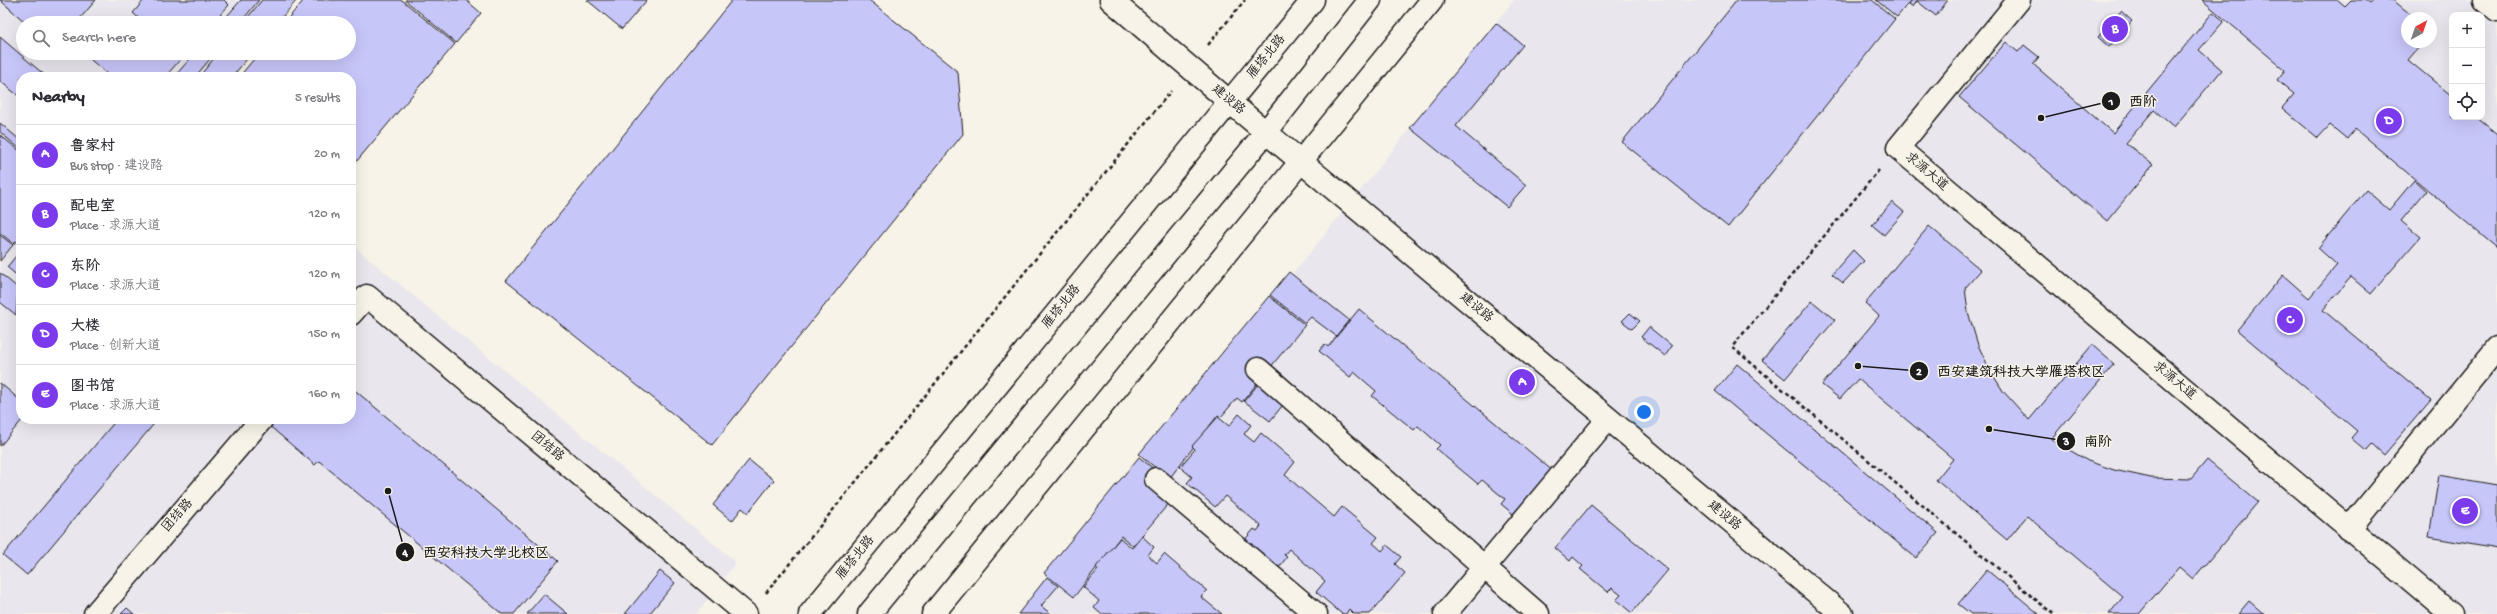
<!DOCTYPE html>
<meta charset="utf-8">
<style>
:root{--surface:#fff;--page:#f2f2f3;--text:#2b2b33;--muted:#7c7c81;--line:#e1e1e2;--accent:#7c3aed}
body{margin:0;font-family:"Gochi Hand","LXGW WenKai TC",sans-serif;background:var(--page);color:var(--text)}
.controls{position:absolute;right:12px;top:12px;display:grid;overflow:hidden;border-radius:8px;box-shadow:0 4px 16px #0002}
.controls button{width:36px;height:36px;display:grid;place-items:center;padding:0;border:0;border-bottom:1px solid var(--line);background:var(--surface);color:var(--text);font:20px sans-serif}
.compass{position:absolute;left:2401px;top:12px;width:36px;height:36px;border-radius:50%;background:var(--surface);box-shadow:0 4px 16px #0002;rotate:40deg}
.you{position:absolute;left:1644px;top:412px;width:14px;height:14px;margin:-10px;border:3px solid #fff;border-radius:50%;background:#1a73e8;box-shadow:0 0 0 6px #1a73e833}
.badge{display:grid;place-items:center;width:26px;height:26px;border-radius:50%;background:var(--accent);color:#fff;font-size:13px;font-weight:700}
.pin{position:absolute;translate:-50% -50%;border:2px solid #fff;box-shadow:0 1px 4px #0006}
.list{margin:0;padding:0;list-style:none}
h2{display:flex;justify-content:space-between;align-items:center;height:52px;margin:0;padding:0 16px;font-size:17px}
h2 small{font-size:13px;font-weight:400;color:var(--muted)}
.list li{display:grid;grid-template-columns:26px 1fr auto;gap:12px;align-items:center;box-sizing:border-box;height:60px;padding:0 16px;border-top:1px solid var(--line)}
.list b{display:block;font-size:15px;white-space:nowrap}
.list p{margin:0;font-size:13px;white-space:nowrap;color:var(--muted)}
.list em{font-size:13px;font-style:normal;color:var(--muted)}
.icon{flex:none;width:22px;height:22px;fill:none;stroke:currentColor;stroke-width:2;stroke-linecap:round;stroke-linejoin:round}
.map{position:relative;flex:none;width:2497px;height:614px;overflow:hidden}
.search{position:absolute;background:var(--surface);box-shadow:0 4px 16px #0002;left:16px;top:16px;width:340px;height:44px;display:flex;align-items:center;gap:10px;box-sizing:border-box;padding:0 14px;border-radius:22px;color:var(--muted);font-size:15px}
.panel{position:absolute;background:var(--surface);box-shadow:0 4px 16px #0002;left:16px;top:72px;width:340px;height:352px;border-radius:16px}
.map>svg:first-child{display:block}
.built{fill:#e9e6ed;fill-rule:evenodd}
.building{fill:#c7c6f9;stroke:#1c1c1c}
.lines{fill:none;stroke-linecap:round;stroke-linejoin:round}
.minor-casing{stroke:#1c1c1c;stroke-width:25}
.tertiary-casing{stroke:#1c1c1c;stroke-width:25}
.secondary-casing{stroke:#1c1c1c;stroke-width:25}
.path{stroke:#1c1c1c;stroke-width:2.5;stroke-dasharray:4 3;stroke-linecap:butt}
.minor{stroke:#f7f3e8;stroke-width:22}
.tertiary{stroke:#f7f3e8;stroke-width:22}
.secondary{stroke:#f7f3e8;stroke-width:22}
.labels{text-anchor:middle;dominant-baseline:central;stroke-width:3;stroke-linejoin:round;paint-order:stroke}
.street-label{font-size:13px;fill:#1c1c1c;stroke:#f7f3e8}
.leader{fill:none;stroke:#1c1c1c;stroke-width:1.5}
.callout-dot{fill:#1c1c1c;stroke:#f7f3e8;stroke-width:1.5}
.mark-label{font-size:12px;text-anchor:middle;font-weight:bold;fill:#fff}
.callout-label{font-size:14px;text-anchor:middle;font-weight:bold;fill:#1c1c1c;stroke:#f7f3e8;stroke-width:3;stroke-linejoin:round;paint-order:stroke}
</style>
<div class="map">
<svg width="2497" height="614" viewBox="0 0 2497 614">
<rect width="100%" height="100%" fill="#f7f3e8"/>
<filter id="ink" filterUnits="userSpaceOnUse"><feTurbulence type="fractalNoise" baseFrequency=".025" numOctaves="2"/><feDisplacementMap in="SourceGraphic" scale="8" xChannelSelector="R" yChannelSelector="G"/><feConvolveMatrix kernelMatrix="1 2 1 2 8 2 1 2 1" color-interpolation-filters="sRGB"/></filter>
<g filter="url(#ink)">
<!-- built -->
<g class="built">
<polygon points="0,0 270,0 251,23 23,23 23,53 226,53 207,77 21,77 21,419 351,419 351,244 736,562 696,614 0,614"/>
<path d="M 1514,0 L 2497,0 L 2497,614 L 1018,614 ZM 2452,15 L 2482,15 L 2482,117 L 2452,117 ZM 2407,18 L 2431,18 L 2431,42 L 2407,42 Z"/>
</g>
<!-- building -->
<g class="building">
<polygon points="0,0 96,0 76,23 26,23"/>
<polygon points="144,0 224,0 229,5 213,23 144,23 133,13"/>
<polygon points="241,0 259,0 240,23 221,23"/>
<polygon points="262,0 297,0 277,23 243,23"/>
<polygon points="304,0 402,0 455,44 351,168 351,77 239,77 259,53 349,53 349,23 284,23"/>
<polygon points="405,0 466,0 481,13 456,43"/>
<polygon points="587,0 647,0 622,29"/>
<polygon points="732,0 869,0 958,72 963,134 712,445 506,281"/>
<polygon points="1737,0 1872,0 1895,19 1728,227 1622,142"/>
<polygon points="1876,0 1911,0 1897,17"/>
<polygon points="1912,0 1948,0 1936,16 1917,1 1913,7 1909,4"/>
<polygon points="2202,0 2338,0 2345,6 2351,0 2365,0 2370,4 2374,0 2393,0 2415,18 2407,18 2406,34 2407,42 2415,42 2420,46 2408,60 2452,96 2452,117 2476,117 2497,134 2497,248 2355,129 2347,139 2330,125 2318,138 2282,108 2294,94 2277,80 2285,70"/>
<polygon points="2121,11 2132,21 2109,47 2098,37"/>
<polygon points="2213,12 2224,21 2199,50 2222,70 2174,127 2154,110 2126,143 2153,165 2107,221 1959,97 2006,42 2018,52 2024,45 2039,57 2033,64 2113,133"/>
<polygon points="1496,23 1523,45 1456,126 1526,185 1507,207 1410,128"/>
<polygon points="0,37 47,77 21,77 21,98 0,81"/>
<polygon points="97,53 186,53 165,77 160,74 157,77 104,77 107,74 91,60"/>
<polygon points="195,53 215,53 195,77 174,77"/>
<polygon points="218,53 252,53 232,77 199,77"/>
<polygon points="0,123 21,141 21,150 0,132"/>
<polygon points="0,135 21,152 20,244 16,241 14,244 0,233"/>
<polygon points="2414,180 2426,191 2401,221 2420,237 2371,294 2351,277 2323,310 2431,400 2384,455 2372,444 2366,451 2351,438 2357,431 2237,330 2283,275 2309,298 2337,265 2318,248 2366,190 2389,210"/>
<polygon points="1892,202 1904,212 1884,235 1872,225"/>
<polygon points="1929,226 1981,270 1965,288 1968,312 1978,345 1990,370 2003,391 2029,420 2092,345 2114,364 2051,439 2088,461 2114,470 2151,478 2191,479 2207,460 2258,502 2193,579 2179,567 2139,614 2109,614 2123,597 2027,516 2007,540 1936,480 1953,459 1858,379 1840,399 1822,385 1879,316 1865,303"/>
<polygon points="0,235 13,245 0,261"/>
<polygon points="21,250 21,279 7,267"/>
<polygon points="1853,250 1864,261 1843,283 1832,274"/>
<polygon points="1289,272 1349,320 1336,336 1311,317 1305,323 1270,295"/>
<polygon points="0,273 18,288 16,315 0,302"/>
<polygon points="1269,296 1305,325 1242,402 1237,398 1221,417 1218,415 1169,479 1139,454"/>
<polygon points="1812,301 1835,320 1785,379 1762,360"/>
<polygon points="1359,309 1554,472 1518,518 1501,504 1505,499 1482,480 1478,484 1436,449 1440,445 1418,426 1414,430 1372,396 1376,391 1354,372 1350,377 1319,351 1325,344 1328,347"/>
<polygon points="1630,313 1640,321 1632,329 1622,321"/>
<polygon points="1649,327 1672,346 1665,356 1641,337"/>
<polygon points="1737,364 1938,533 1916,558 1715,391"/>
<polygon points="1270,370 1295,390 1270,421 1244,401"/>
<polygon points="0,383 21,401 21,419 23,419 0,446"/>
<polygon points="351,387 558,561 514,614 502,614 319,461 315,465 266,423 269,419 351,419"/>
<polygon points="1239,414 1251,425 1244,434 1254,442 1261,433 1295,462 1285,475 1334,517 1342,507 1378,537 1373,543 1382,551 1387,545 1401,557 1395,564 1405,573 1370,614 1354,614 1349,609 1346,614 1342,614 1316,592 1325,581 1289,549 1284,555 1287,557 1277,570 1243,542 1254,529 1257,531 1261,526 1225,496 1215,507 1187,483 1192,477 1180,467 1195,449 1192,446 1218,417 1229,426"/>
<polygon points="117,419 158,419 27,575 3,555"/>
<polygon points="1139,457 1180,490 1133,546 1121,536 1074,597 1044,573"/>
<polygon points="749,460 774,480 748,513 742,508 732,521 713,505"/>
<polygon points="2439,475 2497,485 2497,549 2429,537"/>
<polygon points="1591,505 1668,570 1632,613 1616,600 1621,595 1612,588 1608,592 1580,569 1583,566 1573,557 1570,561 1555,548"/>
<polygon points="1142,536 1154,547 1148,555 1157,563 1164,554 1207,591 1201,597 1222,614 1101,614 1094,608 1099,601 1083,587 1098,570 1096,567 1120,538 1132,548"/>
<polygon points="1987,570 2039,614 1971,614 1958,604"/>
<polygon points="660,571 675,583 649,614 625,614"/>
<polygon points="1047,577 1058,586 1041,606 1051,614 1018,614"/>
<polygon points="544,594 568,614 527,614"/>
<polygon points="2249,601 2264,614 2238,614"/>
<polygon points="127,608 134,614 121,614"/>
</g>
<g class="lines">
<defs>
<g id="minor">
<polyline points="2019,0 1898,148 2451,614"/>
<polyline points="2485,0 2497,10"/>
<polyline points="351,314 367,296 746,614"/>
<polyline points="1258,369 1538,614"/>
<polyline points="1156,479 1316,614"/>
<polyline points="2349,529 2497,348"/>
<polyline points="95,614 262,419"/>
<polyline points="933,614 1432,0"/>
<polyline points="1445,614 1608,419"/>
</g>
<polyline id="tertiary" points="1111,0 1231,103 1842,614"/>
<g id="secondary">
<polyline points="810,614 1313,0"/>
<polyline points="869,614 1266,132 1370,0"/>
</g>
</defs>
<!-- minor casing -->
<use href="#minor" class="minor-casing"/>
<!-- tertiary casing -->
<use href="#tertiary" class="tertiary-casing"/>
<!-- secondary casing -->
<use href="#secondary" class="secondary-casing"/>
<!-- path -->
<g class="path">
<polyline points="1208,45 1245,0"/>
<polyline points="1879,170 1732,347 2053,614"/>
<polyline points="766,593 1171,91"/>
</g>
<!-- minor -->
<use href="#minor" class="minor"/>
<!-- tertiary -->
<use href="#tertiary" class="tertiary"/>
<!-- secondary -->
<use href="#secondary" class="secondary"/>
</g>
</g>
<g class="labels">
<!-- street labels -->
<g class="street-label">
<text transform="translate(1267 57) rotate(-51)">雁塔北路</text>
<text transform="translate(1228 100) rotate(40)">建设路</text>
<text transform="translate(1926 172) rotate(40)">求源大道</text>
<text transform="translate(1062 307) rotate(-51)">雁塔北路</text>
<text transform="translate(1476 308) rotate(40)">建设路</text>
<text transform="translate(2174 381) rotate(40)">求源大道</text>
<text transform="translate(547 447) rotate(40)">团结路</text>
<text transform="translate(178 516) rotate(-49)">团结路</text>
<text transform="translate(1724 516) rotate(40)">建设路</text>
<text transform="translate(856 558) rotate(-51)">雁塔北路</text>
</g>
</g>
<!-- callouts -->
<path class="leader" d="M2041 118L2111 101M1858 366L1919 371M1989 429L2066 441M388 491L405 552"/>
<g class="callout-dot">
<circle cx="2041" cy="118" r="4"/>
<circle cx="1858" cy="366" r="4"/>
<circle cx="1989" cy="429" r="4"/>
<circle cx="388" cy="491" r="4"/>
<circle cx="2111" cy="101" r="10"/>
<circle cx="1919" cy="371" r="10"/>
<circle cx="2066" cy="441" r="10"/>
<circle cx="405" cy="552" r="10"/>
</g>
<g class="mark-label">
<text x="2111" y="105">1</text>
<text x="1919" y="375">2</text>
<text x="2066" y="445">3</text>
<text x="405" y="556">4</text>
</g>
<g class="callout-label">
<text x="2143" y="106">西阶</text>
<text x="2021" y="376">西安建筑科技大学雁塔校区</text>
<text x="2098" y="446">南阶</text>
<text x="486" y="557">西安科技大学北校区</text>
</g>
</svg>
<div class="controls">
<button>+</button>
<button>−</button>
<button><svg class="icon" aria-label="locate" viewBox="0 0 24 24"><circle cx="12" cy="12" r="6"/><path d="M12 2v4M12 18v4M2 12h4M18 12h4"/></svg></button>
</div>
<svg class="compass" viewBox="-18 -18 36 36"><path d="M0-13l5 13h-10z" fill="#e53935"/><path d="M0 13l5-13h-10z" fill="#7c7c81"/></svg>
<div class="you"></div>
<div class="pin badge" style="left:1522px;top:382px">A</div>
<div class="pin badge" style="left:2115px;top:29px">B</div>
<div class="pin badge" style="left:2290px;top:320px">C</div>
<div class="pin badge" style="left:2389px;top:121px">D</div>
<div class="pin badge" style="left:2465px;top:511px">E</div>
<div class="search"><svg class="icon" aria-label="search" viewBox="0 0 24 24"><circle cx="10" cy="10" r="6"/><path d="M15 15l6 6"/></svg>Search here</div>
<section class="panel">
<h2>Nearby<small>5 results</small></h2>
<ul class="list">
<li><span class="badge">A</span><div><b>鲁家村</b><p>Bus stop · 建设路</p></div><em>20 m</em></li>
<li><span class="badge">B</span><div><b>配电室</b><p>Place · 求源大道</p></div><em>120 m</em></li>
<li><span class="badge">C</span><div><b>东阶</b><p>Place · 求源大道</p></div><em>120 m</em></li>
<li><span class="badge">D</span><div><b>大楼</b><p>Place · 创新大道</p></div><em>150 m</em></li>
<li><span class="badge">E</span><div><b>图书馆</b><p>Place · 求源大道</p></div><em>160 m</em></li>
</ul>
</section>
</div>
